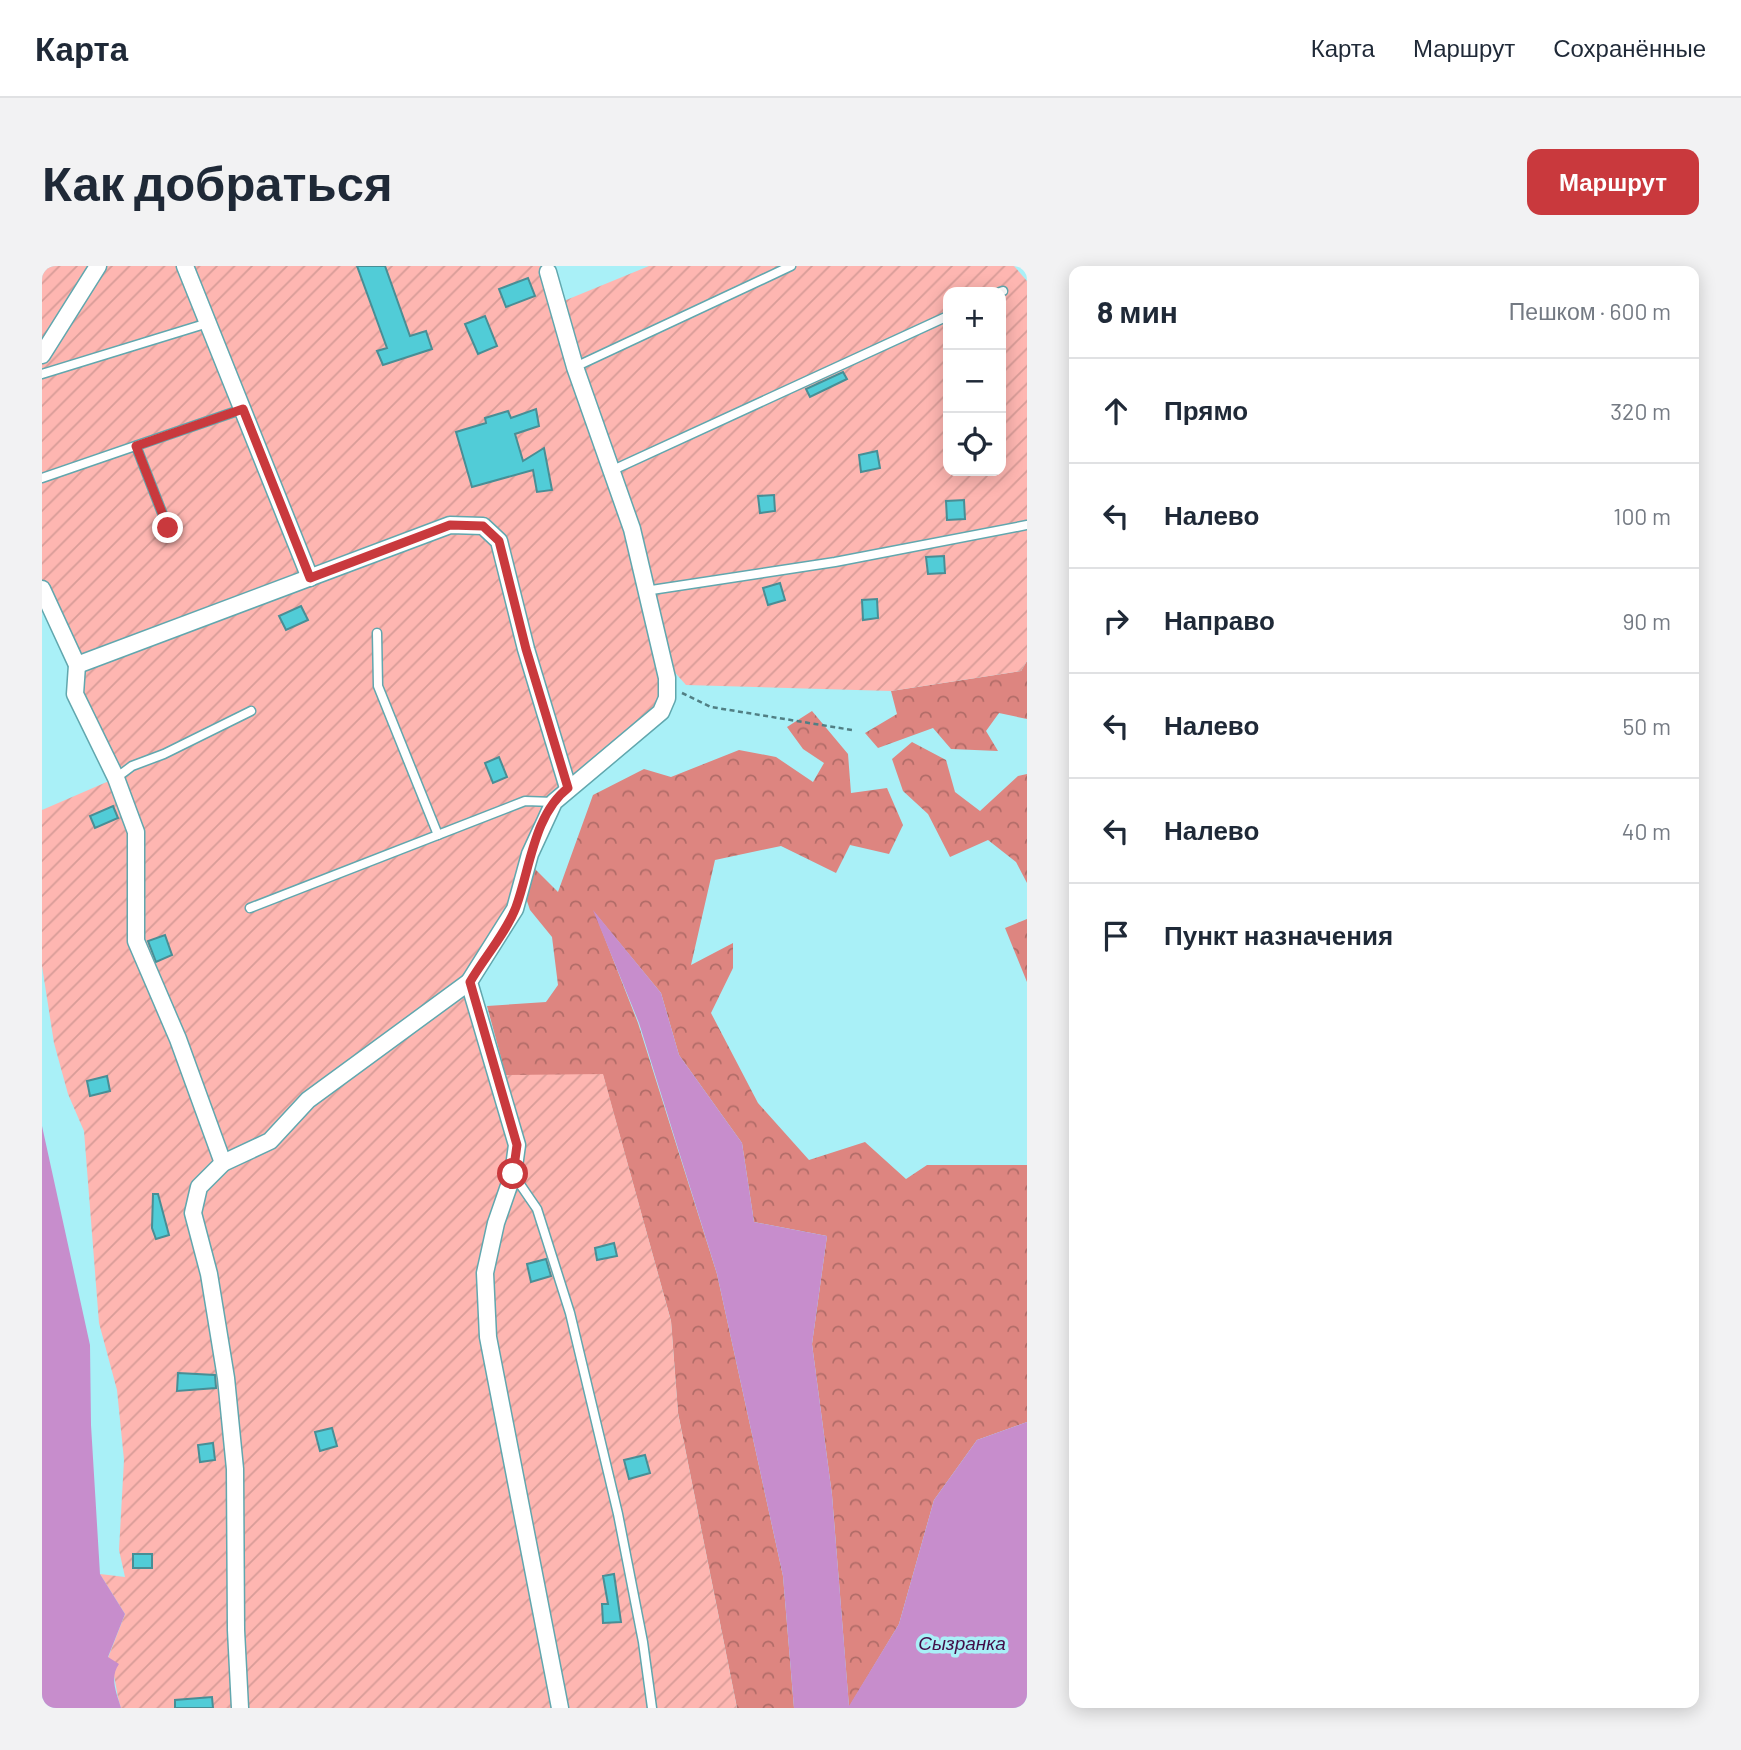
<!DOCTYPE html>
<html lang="ru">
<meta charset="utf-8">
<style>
:root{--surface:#fff;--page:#f2f2f3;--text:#1f2937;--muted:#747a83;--line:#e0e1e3;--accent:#c9393d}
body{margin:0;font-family:Barlow,sans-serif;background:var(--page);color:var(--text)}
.controls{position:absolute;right:21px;top:21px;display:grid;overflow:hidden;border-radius:14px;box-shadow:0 4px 18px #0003}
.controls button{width:63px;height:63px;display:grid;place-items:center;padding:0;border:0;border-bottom:2px solid var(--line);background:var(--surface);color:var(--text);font:35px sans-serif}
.stop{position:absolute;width:21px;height:21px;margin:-16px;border:5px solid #c9393d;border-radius:50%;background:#fff}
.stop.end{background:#c9393d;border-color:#fff;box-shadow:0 2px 7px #0008}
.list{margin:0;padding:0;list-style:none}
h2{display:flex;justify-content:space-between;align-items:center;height:91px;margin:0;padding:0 28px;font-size:30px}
h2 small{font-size:23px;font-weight:400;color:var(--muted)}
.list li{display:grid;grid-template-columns:46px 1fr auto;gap:21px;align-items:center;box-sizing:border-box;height:105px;padding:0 28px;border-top:2px solid var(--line)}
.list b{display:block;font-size:26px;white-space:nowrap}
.list em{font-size:23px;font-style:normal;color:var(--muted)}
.icon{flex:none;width:38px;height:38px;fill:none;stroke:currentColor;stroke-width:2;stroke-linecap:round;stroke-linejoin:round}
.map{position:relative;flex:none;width:985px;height:1442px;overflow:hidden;border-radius:14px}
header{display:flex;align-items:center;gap:42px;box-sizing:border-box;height:98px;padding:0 35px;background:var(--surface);border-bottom:2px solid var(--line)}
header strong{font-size:33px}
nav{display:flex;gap:38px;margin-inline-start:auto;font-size:24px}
.intro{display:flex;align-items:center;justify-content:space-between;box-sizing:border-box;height:168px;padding:0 42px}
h1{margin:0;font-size:49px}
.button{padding:18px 32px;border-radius:14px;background:var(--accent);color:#fff;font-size:24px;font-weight:700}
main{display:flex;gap:42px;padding:0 42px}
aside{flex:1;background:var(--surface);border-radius:14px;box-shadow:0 4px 18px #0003}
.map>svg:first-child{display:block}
.forest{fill:url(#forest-crowns)}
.garden{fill:url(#garden-furrows);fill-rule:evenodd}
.water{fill:#c78dcc}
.building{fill:#51ccd7;stroke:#488e95;stroke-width:2}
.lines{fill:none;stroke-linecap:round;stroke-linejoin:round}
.lane-casing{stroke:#61a7ae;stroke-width:11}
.street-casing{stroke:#61a7ae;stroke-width:19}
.path{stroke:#517f84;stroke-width:2.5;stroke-dasharray:5 3.5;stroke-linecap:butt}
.lane{stroke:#fff;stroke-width:8}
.street{stroke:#fff;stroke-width:16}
.route{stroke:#c9393d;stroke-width:9}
.labels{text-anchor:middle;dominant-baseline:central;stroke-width:7;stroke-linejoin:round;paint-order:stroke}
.water-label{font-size:19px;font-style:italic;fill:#420d47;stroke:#a9f0f7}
</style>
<header>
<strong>Карта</strong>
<nav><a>Карта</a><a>Маршрут</a><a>Сохранённые</a></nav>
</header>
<div class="intro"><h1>Как добраться</h1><a class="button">Маршрут</a></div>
<main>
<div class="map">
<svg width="985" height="1442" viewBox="0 0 985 1442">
<defs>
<pattern id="forest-crowns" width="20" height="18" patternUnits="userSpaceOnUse" patternTransform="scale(1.75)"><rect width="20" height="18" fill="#dd8580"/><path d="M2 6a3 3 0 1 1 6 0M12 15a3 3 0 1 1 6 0" fill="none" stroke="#b16c68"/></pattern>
<pattern id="garden-furrows" width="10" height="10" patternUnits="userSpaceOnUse" patternTransform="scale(1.75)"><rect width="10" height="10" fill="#feb6b1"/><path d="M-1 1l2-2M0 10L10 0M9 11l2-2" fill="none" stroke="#d89c98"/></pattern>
</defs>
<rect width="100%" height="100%" fill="#a9f0f7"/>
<!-- forest -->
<g class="forest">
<polygon points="985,395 985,453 957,447 944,465 956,485 909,483 891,462 836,482 823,467 855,448 849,425 979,405"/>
<polygon points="770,445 806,488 809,527 845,522 861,559 847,588 808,579 794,607 739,580 673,594 649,699 691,677 691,702 669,747 716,837 767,894 823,876 864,913 885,899 985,899 985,1156 935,1174 892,1234 857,1358 807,1441 790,1229 770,1078 785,970 712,956 700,877 637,789 619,727 553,647 596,757 675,1008 741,1310 752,1442 695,1442 636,1147 629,1055 561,809 464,810 445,740 504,736 516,719 510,671 488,644 480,620 492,602 516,626 551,529 602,503 629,511 697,484 734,491 771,516 782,497 761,483 745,461"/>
<polygon points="870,476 904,494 913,526 938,545 976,510 985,508 985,617 974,596 946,574 908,591 886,548 861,525 850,493"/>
<polygon points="985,653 985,716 963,662"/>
</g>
<!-- garden -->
<path class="garden" d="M 0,0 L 500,0 L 512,39 L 607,0 L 972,0 L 985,15 L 985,395 L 979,405 L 849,425 L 644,419 L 621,393 L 625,432 L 518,528 L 473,643 L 428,716 L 455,809 L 561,808 L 629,1055 L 636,1147 L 695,1442 L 79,1442 C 73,1425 74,1407 66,1392 L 83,1348 L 58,1308 L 83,1311 L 77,1284 L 82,1194 L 75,1124 L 57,1057 L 42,865 L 26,828 L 12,777 L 0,700 L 0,544 L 74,512 L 33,428 L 35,399 L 0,323 ZM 906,26 L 959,26 L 959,205 L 906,205 Z"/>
<!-- water -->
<g class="water">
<polygon points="551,644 619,727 637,789 700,877 712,956 785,970 770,1078 790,1229 807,1440 857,1358 892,1234 935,1174 985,1156 985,1442 752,1442 741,1310 675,1008 597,757"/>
<path d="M 0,860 L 48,1079 L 49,1159 L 58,1308 L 83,1348 L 66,1391 L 77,1398 C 67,1412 75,1428 79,1442 L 0,1442 Z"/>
</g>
<!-- building -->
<g class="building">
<polygon points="315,0 343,0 368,70 384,65 390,83 341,99 335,85 345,82"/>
<polygon points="486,12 493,30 464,41 457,23"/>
<polygon points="443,50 455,80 436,88 423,58"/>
<polygon points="801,106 805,113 768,131 764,123"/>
<polygon points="494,143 497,160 473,168 481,195 502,182 510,224 495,226 491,204 430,221 414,166 444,157 443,152 466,145 469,152"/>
<polygon points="835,185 838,202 819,206 817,189"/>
<polygon points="732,229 733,245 718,247 716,230"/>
<polygon points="922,234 923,253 905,254 904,235"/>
<polygon points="902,290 903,307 886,308 884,291"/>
<polygon points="738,317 743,334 726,339 721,322"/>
<polygon points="835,333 836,352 821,354 820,334"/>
<polygon points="259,340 266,354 244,364 237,350"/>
<polygon points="457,491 465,511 451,517 443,497"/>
<polygon points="71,540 76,552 53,562 48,550"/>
<polygon points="123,669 130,689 114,696 106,675"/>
<polygon points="65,810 68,825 48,830 45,815"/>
<polygon points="111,928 116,928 127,969 114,973 110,962"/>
<polygon points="572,977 575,990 555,994 553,982"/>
<polygon points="504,993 509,1010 489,1016 485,998"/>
<polygon points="136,1107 173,1109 174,1122 135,1125"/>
<polygon points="290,1162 295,1180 278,1185 273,1166"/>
<polygon points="171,1177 173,1194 158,1196 156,1179"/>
<polygon points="603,1189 608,1207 587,1213 582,1194"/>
<rect x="91" y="1288" width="19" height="14"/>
<polygon points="572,1308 579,1356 561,1357 560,1338 566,1338 561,1310"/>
<polygon points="170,1431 171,1442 133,1442 133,1434"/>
</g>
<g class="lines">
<defs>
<g id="lane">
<polyline points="958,26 961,25"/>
<polyline points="533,101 749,0"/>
<polyline points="0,108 166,57"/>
<polyline points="94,180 126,262"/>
<polyline points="571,204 906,50"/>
<polyline points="0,212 201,143"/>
<polyline points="603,325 793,296 985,259"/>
<polyline points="335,367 336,420 396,569"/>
<polyline points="74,512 90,500 122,488 209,445"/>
<polyline points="208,642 483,535 512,536"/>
<polyline points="471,908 495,943 528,1047 576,1248 601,1376 610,1442"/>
</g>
<g id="street">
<polyline points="143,0 268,312"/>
<polyline points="506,6 533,101 590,263 625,412 625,432 619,446 512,536 488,588 473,643 427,716 475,879 471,908 454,957 443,1007 446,1071 518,1442"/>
<polyline points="0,89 56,0"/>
<polyline points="0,323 35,399 33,428 74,512 94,566 94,675 136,773 181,897"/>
<polyline points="35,399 408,259 441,260 457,275 484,383 526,522"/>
<polyline points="198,1442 194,1364 193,1203 184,1112 167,1008 151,947 157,921 181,897 228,875 266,834 427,716"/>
</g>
</defs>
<!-- lane casing -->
<use href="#lane" class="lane-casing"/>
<!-- street casing -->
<use href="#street" class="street-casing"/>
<!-- path -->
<polyline class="path" points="640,427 669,441 810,464"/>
<!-- lane -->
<use href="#lane" class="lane"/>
<!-- street -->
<use href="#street" class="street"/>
</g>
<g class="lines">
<!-- route -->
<path class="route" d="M 126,262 L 94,180 L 201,143 L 268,312 L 408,259 L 441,260 L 457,275 L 484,383 L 526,522 C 492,548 488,603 474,641 C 464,667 442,692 428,716 L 475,879 L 471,908"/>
</g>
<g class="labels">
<!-- water labels -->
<g class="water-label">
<text x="920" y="1376">Сызранка</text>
</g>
</g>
</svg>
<div class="controls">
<button>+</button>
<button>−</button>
<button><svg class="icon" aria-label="locate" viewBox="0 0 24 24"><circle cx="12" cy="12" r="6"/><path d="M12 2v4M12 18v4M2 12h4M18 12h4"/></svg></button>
</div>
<div class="stop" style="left:471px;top:908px"></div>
<div class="stop end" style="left:126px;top:262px"></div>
</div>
<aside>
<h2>8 мин<small>Пешком · 600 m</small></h2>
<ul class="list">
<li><svg class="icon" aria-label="ahead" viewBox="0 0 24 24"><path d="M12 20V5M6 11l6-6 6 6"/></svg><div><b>Прямо</b></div><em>320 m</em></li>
<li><svg class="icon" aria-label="left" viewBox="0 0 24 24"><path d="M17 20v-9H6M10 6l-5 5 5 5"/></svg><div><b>Налево</b></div><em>100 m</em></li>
<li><svg class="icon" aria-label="right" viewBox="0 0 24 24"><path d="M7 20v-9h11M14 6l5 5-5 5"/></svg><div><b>Направо</b></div><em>90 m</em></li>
<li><svg class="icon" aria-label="left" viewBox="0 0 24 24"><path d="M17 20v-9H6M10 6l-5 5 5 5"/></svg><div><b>Налево</b></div><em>50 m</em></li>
<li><svg class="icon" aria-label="left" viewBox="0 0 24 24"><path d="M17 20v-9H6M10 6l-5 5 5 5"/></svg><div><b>Налево</b></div><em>40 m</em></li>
<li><svg class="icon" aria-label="arrive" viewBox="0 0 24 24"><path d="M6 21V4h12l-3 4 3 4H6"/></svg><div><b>Пункт назначения</b></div></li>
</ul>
</aside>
</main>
